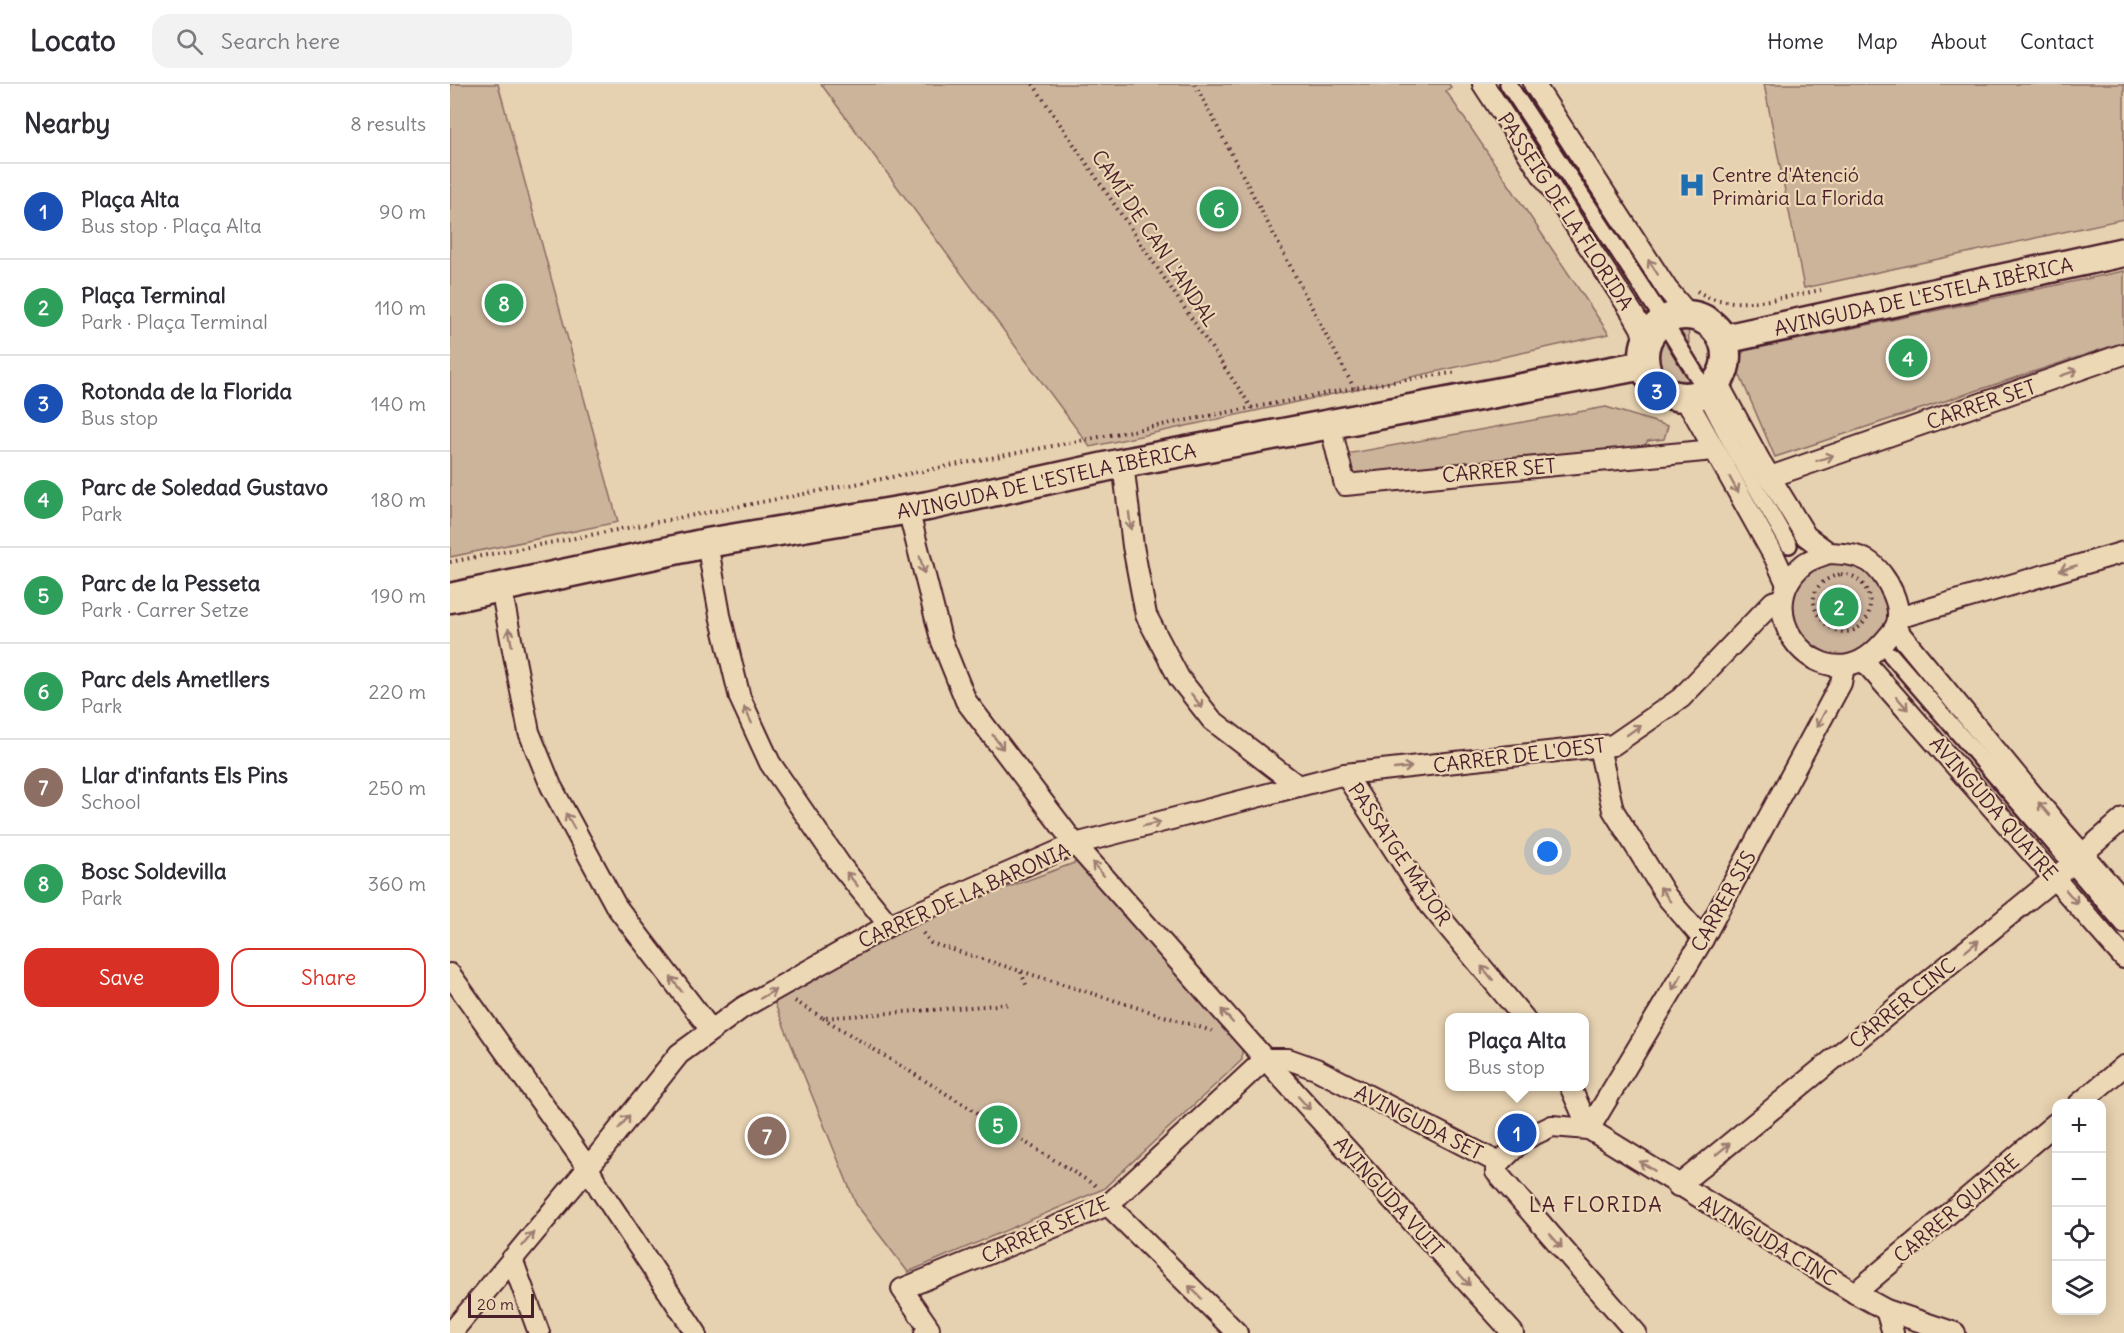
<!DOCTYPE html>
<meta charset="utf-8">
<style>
:root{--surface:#fff;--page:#f2f2f3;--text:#2b2b33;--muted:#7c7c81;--line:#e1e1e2;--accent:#d93025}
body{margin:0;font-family:Delius,sans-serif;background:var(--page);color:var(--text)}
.controls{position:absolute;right:18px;bottom:18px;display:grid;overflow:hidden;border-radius:12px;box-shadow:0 3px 15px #0003}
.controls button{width:54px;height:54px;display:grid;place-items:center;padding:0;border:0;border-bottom:2px solid var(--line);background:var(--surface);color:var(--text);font:30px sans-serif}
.scale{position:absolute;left:18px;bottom:15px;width:66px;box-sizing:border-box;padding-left:6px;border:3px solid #4a1f2b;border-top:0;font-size:16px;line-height:21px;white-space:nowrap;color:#4a1f2b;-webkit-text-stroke:4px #edd8b6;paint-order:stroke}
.you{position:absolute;left:1098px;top:768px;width:21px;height:21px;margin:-15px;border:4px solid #fff;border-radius:50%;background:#1a73e8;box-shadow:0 0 0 9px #1a73e833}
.badge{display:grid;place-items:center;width:39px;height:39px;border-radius:50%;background:var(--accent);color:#fff;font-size:20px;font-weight:700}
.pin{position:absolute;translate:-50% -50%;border:3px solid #fff;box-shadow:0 2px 6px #0006}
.popup{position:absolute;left:995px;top:929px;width:144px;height:78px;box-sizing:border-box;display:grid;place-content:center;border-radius:12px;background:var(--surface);filter:drop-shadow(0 2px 4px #0005);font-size:20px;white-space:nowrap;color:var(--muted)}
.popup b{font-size:22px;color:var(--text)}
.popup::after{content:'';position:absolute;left:50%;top:100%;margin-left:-12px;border:12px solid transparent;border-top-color:var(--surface)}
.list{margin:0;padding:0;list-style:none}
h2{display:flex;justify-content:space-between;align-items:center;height:78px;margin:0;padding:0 24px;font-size:26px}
h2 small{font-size:20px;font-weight:400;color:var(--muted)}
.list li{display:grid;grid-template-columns:39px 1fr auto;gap:18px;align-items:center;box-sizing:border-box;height:96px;padding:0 24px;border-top:2px solid var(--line)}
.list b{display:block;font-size:22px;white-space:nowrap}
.list p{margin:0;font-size:20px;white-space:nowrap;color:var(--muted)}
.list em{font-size:20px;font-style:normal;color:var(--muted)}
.actions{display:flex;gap:12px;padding:18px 24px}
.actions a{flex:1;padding:14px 0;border:2px solid var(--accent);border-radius:18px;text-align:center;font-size:21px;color:var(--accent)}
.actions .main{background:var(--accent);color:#fff}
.icon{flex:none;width:33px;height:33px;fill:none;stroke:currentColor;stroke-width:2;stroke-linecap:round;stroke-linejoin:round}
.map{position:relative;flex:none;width:1674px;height:1249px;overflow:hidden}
header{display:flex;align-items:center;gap:36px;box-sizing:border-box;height:84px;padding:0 30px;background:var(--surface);border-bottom:2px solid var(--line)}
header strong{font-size:28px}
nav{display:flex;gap:33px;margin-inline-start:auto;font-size:21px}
.search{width:420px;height:54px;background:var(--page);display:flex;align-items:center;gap:15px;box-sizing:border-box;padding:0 21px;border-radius:18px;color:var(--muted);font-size:22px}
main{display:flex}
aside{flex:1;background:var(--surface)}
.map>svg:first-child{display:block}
.green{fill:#ccb49b;stroke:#8b6a63;stroke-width:1.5}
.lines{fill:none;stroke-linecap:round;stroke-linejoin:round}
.pedestrian-casing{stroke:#4a1f2b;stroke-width:20}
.minor-casing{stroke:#4a1f2b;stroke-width:24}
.secondary-casing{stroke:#4a1f2b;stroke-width:33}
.path{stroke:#4a1f2b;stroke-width:4;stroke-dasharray:1.5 4.5;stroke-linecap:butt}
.pedestrian{stroke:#edd8b6;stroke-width:15}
.minor{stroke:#edd8b6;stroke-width:20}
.secondary{stroke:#edd8b6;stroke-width:28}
.oneway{stroke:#9c7c70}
.labels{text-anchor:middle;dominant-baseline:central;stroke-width:4.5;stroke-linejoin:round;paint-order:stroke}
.poi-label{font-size:20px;fill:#4a1f2b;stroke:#edd8b6;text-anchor:start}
.street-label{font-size:20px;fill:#4a1f2b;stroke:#edd8b6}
.neighbourhood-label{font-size:21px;letter-spacing:1.5px;fill:#4a1f2b;stroke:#edd8b6}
</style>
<header>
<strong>Locato</strong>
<div class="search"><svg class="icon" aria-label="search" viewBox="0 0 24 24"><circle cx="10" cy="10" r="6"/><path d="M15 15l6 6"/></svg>Search here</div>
<nav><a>Home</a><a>Map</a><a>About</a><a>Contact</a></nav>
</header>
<main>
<aside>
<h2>Nearby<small>8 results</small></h2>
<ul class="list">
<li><span class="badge" style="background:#1a4fb4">1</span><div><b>Plaça Alta</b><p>Bus stop · Plaça Alta</p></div><em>90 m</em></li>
<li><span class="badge" style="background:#2e9e5b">2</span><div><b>Plaça Terminal</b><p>Park · Plaça Terminal</p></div><em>110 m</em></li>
<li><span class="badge" style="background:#1a4fb4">3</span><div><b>Rotonda de la Florida</b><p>Bus stop</p></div><em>140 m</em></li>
<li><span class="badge" style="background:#2e9e5b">4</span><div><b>Parc de Soledad Gustavo</b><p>Park</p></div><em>180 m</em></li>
<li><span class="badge" style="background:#2e9e5b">5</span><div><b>Parc de la Pesseta</b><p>Park · Carrer Setze</p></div><em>190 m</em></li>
<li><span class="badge" style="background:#2e9e5b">6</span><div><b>Parc dels Ametllers</b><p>Park</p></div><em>220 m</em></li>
<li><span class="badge" style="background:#8d6e63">7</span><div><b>Llar d'infants Els Pins</b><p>School</p></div><em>250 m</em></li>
<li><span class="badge" style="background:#2e9e5b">8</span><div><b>Bosc Soldevilla</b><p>Park</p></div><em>360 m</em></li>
</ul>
<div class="actions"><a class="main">Save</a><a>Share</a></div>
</aside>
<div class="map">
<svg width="1674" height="1249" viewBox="0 0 1674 1249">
<rect width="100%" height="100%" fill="#e6d1b0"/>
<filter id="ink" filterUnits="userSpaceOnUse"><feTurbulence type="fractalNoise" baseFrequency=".0167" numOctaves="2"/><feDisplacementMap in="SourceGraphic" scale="12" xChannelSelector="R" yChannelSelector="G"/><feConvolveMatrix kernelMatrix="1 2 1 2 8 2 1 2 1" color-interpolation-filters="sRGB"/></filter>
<g filter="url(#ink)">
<!-- green -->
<g class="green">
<polygon points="0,0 48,0 168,438 0,473"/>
<polygon points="371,0 999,0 1001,3 996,7 1159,250 640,363"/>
<polygon points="1314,0 1674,0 1674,135 1354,204"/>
<polygon points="1674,187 1674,258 1325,373 1285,280 1294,267"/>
<path d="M 1238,230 L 1240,297 L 1227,296 L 1219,292 L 1204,300 C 1200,294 1195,286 1193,279 C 1190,262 1198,242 1215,236 C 1222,233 1230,232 1238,230 Z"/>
<polygon points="1156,323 1218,342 1214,355 1198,357 1190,366 901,392 896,370"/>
<polygon points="1379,469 1436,494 1445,544 1394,582 1346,561 1337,500"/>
<polygon points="627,778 792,957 792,976 653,1105 458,1188 406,1120 323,915 488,829"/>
</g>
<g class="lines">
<defs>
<g id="pedestrian">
<polyline points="1058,0 1209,229"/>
<polyline points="1220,248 1247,292"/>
<polyline points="1259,317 1285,367 1339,461"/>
<polyline points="1441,571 1674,841"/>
</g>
<g id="minor">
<polyline points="1033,0 1183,230 1191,244 1195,257"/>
<polyline points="1084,0 1217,205 1238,230"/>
<polyline points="1267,298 1310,377 1356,452 1379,469"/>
<polyline points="1233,314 1244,329 1325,474 1337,500"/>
<polyline points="880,340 895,401 1264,366"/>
<polyline points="673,379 683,462 696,531 729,594 762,636 848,702"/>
<polyline points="1320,393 1674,270"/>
<polyline points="458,425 491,555 516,617 625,760 815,975 1063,1249"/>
<polyline points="257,459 270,531 290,614 320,679 391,782 439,841"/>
<path d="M 1379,469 C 1393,470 1406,470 1418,477 C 1436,488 1459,529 1442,548 C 1434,558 1424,570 1412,576 C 1359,604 1300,524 1354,480 C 1360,475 1371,472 1379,469 Z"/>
<polyline points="51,504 79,648 101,702 166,822 261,946"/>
<polyline points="1448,532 1458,531 1674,468"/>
<polyline points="1445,544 1613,748 1674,817"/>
<polyline points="1413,576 1674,874"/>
<polyline points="1149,663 1163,726 1217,813 1253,855"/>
<polyline points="895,690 980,821 1074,934"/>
<polyline points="0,890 138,1084 150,1105 246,1249"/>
<polyline points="815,975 838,975 866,985 1049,1079"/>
<polyline points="1120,1002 1139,1045"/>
<polyline points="1629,1020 1674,982"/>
<polyline points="1139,1045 1253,855 1391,599 1394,582"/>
<polyline points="1049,1079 1073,1056 1102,1042 1139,1045 1405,1209 1436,1226 1505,1249"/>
<polyline points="1049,1079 1046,1088 1186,1249"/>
<polyline points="1228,1102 1605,794 1674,734"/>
<polyline points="658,1121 787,1249"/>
<polyline points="62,1175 89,1249"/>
<polyline points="1405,1209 1606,1039"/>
<polyline points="1436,1226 1443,1249"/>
<polyline points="1,1249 138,1084 229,970 292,924 439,841 625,760 895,690 1163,661 1231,614 1323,518 1332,515"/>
<polyline points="475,1249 479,1244 452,1205 658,1121 815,975"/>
</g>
<g id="secondary">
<circle cx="1235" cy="272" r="41"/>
<path id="s1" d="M 1274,255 L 1674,168"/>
<path id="s2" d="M 0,514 L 257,459 L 478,422 L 673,379 L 1194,281"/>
</g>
</defs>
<!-- pedestrian casing -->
<use href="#pedestrian" class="pedestrian-casing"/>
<!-- minor casing -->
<use href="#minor" class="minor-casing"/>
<!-- secondary casing -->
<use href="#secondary" class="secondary-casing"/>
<!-- path -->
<g class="path">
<polyline points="583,0 802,324"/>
<polyline points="745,0 904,304"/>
<path d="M 1247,207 C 1280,229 1334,213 1371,206"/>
<polyline points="0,478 904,304 1008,288"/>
<path d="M 1391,490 C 1395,491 1400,491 1404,493 C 1420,501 1425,525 1414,538 C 1387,573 1330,505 1391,490 Z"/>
<polyline points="473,849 481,859 762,947"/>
<polyline points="571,888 577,903"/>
<polyline points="345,917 373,934 561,920"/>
<polyline points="373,934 648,1103"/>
</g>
<!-- pedestrian -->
<use href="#pedestrian" class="pedestrian"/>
<!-- minor -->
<use href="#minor" class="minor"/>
<!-- secondary -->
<use href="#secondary" class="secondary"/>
</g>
<!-- one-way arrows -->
<defs><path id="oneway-shaft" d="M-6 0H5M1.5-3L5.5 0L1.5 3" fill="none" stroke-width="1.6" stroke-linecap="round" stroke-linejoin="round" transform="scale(1.5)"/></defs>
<g class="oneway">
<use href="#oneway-shaft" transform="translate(1203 183) rotate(-123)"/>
<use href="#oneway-shaft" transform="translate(1619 289) rotate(-19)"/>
<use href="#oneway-shaft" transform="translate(1375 374) rotate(-19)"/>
<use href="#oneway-shaft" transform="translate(1284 401) rotate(61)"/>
<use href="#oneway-shaft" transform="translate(680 437) rotate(83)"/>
<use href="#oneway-shaft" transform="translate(472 481) rotate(76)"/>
<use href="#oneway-shaft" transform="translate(1618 484) rotate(164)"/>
<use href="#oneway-shaft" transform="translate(60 553) rotate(-101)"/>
<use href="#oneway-shaft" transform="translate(747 617) rotate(52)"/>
<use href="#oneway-shaft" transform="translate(1452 619) rotate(49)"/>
<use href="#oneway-shaft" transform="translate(298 631) rotate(-115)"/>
<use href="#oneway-shaft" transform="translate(1371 635) rotate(118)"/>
<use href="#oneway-shaft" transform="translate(1184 646) rotate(-35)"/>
<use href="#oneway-shaft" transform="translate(548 658) rotate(53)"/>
<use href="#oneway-shaft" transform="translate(953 684) rotate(-6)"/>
<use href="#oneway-shaft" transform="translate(1594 725) rotate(-130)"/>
<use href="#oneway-shaft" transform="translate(120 737) rotate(-119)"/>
<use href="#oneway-shaft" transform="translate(702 740) rotate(-14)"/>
<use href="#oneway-shaft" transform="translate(648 785) rotate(-131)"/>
<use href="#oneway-shaft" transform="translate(402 795) rotate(-129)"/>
<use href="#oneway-shaft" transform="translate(1215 810) rotate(-125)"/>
<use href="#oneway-shaft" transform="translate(1622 813) rotate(49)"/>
<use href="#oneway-shaft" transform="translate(1522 862) rotate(-39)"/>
<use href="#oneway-shaft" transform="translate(1037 889) rotate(-130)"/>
<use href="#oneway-shaft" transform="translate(1227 898) rotate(121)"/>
<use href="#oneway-shaft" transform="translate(226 900) rotate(-127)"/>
<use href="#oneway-shaft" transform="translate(318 910) rotate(-30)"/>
<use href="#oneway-shaft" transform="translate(777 932) rotate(-131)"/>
<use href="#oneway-shaft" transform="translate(854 1019) rotate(48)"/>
<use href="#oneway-shaft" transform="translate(174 1038) rotate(-51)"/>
<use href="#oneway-shaft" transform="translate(1273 1065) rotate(-39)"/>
<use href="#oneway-shaft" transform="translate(1197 1082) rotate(-148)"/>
<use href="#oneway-shaft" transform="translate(78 1155) rotate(-51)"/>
<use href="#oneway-shaft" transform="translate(1106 1157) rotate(49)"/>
<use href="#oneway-shaft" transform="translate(1014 1195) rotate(48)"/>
<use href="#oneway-shaft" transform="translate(745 1208) rotate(-135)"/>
</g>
</g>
<!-- icons -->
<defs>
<symbol id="hospital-bare" viewBox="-9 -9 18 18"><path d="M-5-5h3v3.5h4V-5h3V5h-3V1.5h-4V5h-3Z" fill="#1f6fb2" stroke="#edd8b6" stroke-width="2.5" paint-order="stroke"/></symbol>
</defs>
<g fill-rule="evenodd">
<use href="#hospital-bare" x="1223" y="82" width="38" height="38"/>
</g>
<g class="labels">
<!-- poi labels -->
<g class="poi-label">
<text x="1262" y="90">Centre d'Atenció<tspan x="1262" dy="23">Primària La Florida</tspan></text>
</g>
<!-- street labels -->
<g class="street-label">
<text transform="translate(1116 127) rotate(57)">PASSEIG DE LA FLORIDA</text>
<text transform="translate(705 154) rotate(56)">CAMÍ DE CAN L'ANDAL</text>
<text stroke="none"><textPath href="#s1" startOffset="204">AVINGUDA DE L'ESTELA IBÈRICA</textPath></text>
<text transform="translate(1531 320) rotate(-19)">CARRER SET</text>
<text transform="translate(1049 386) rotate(-5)">CARRER SET</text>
<text stroke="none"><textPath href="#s2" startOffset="608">AVINGUDA DE L'ESTELA IBÈRICA</textPath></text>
<text transform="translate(1069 671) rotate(-7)">CARRER DE L'OEST</text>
<text transform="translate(1544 724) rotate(49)">AVINGUDA QUATRE</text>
<text transform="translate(950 770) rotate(56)">PASSATGE MAJOR</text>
<text transform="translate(514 811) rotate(-24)">CARRER DE LA BARONIA</text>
<text transform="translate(1273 817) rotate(-61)">CARRER SIS</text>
<text transform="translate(1452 919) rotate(-39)">CARRER CINC</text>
<text transform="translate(969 1038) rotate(27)">AVINGUDA SET</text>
<text transform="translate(939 1112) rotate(48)">AVINGUDA VUIT</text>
<text transform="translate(1506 1124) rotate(-40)">CARRER QUATRE</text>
<text transform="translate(595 1145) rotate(-24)">CARRER SETZE</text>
<text transform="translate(1318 1156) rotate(31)">AVINGUDA CINC</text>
</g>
<!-- neighbourhood labels -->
<g class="neighbourhood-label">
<text x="1146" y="1120">LA FLORIDA</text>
</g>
</g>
</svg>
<div class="controls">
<button>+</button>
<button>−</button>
<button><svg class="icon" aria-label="locate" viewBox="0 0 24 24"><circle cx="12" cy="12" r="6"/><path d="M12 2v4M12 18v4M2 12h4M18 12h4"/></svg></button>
<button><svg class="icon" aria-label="layers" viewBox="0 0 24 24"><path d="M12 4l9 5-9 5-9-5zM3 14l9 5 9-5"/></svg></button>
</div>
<div class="scale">20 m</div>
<div class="you"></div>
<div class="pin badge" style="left:1067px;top:1049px;background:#1a4fb4">1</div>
<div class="popup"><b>Plaça Alta</b>Bus stop</div>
<div class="pin badge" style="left:1389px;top:523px;background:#2e9e5b">2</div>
<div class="pin badge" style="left:1207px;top:307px;background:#1a4fb4">3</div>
<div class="pin badge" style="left:1458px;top:274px;background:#2e9e5b">4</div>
<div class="pin badge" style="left:548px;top:1041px;background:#2e9e5b">5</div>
<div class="pin badge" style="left:769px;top:125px;background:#2e9e5b">6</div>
<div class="pin badge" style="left:317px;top:1052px;background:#8d6e63">7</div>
<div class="pin badge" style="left:54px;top:219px;background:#2e9e5b">8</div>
</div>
</main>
